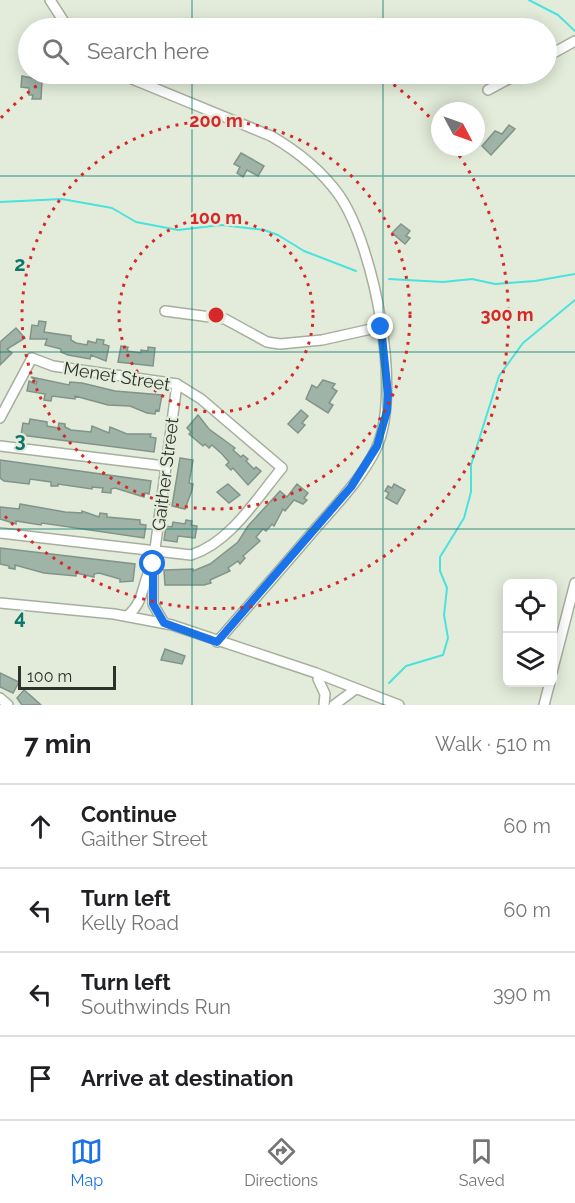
<!DOCTYPE html>
<meta charset="utf-8">
<style>
:root{--surface:#fff;--page:#f2f2f2;--text:#202124;--muted:#757577;--line:#e0e0e0;--accent:#1a73e8}
body{margin:0;font-family:Raleway,sans-serif;background:var(--page);color:var(--text)}
.controls{position:absolute;right:18px;bottom:18px;display:grid;overflow:hidden;border-radius:9px;box-shadow:0 3px 15px #0003}
.controls button{width:54px;height:54px;display:grid;place-items:center;padding:0;border:0;border-bottom:2px solid var(--line);background:var(--surface);color:var(--text);font:30px sans-serif}
.compass{position:absolute;left:431px;top:102px;width:54px;height:54px;border-radius:50%;background:var(--surface);box-shadow:0 3px 15px #0003;rotate:131deg}
.scale{position:absolute;left:18px;bottom:15px;width:98px;box-sizing:border-box;padding-left:6px;border:3px solid #2e312a;border-top:0;font-size:16px;line-height:21px;white-space:nowrap;color:#2e312a;-webkit-text-stroke:4px #e3ecda;paint-order:stroke}
.stop{position:absolute;width:18px;height:18px;margin:-14px;border:4px solid #1a73e8;border-radius:50%;background:#fff}
.stop.end{background:#1a73e8;border-color:#fff;box-shadow:0 2px 6px #0008}
.list{margin:0;padding:0;list-style:none}
h2{display:flex;justify-content:space-between;align-items:center;height:78px;margin:0;padding:0 24px;font-size:26px}
h2 small{font-size:20px;font-weight:400;color:var(--muted)}
.list li{display:grid;grid-template-columns:39px 1fr auto;gap:18px;align-items:center;box-sizing:border-box;height:84px;padding:0 24px;border-top:2px solid var(--line)}
.list b{display:block;font-size:22px;white-space:nowrap}
.list p{margin:0;font-size:20px;white-space:nowrap;color:var(--muted)}
.list em{font-size:20px;font-style:normal;color:var(--muted)}
.icon{flex:none;width:33px;height:33px;fill:none;stroke:currentColor;stroke-width:2;stroke-linecap:round;stroke-linejoin:round}
.map{position:relative;flex:none;width:575px;height:705px;overflow:hidden}
.search{position:absolute;background:var(--surface);box-shadow:0 3px 15px #0003;left:18px;right:18px;top:18px;height:66px;display:flex;align-items:center;gap:15px;box-sizing:border-box;padding:0 21px;border-radius:33px;color:var(--muted);font-size:22px}
.sheet{height:414px;background:var(--surface)}
nav{display:flex;justify-content:space-around;align-items:center;box-sizing:border-box;height:84px;border-top:2px solid var(--line);background:var(--surface);font-size:16px;color:var(--muted)}
nav a{display:grid;justify-items:center;gap:3px}
nav .on{color:var(--accent)}
.map>svg:first-child{display:block}
.lines{fill:none;stroke-linecap:round;stroke-linejoin:round}
.stream{stroke:#49e2dd;stroke-width:2}
.building{fill:#9fb3a7;stroke:#819489;stroke-width:1.5}
.minor-casing{stroke:#a6af9d;stroke-width:12}
.minor{stroke:#fff;stroke-width:9}
.route{stroke:#1a73e8;stroke-width:8}
.grid{fill:none;stroke:#0f766e;stroke-width:1.5;stroke-opacity:0.55}
.ring{fill:none;stroke:#d62828;stroke-width:3;stroke-dasharray:3 6}
.labels{text-anchor:middle;dominant-baseline:central;stroke-width:4.5;stroke-linejoin:round;paint-order:stroke}
.street-label{font-size:18px;fill:#2e312a;stroke:#e3ecda}
.grid-label{font-size:20px;text-anchor:middle;font-weight:bold;fill:#0f766e;stroke:#e3ecda;stroke-width:4.5;stroke-linejoin:round;paint-order:stroke}
.centre{fill:#d62828;stroke:#e3ecda;stroke-width:3}
.ring-label{font-size:18px;text-anchor:middle;font-weight:bold;fill:#d62828;stroke:#e3ecda;stroke-width:4.5;stroke-linejoin:round;paint-order:stroke}
</style>
<div class="map">
<svg width="575" height="705" viewBox="0 0 575 705">
<rect width="100%" height="100%" fill="#e3ecda"/>
<g class="lines">
<!-- stream -->
<g class="stream">
<polyline points="529,0 558,15 575,31"/>
<polyline points="0,202 62,199 112,208 136,222 178,230 221,225 264,230 278,235 304,251 356,271"/>
<polyline points="389,279 443,282 472,279 495,284 535,281 575,274"/>
<polyline points="389,683 406,666 443,655 448,638 444,615 447,588 440,571 440,557 464,518 471,492 471,465 499,376 523,343 575,300"/>
</g>
</g>
<!-- building -->
<g class="building">
<polygon points="22,76 42,80 41,99 32,99 33,95 29,95 29,88 21,87"/>
<polygon points="509,125 515,129 491,155 482,146 495,131 502,134"/>
<polygon points="241,153 264,166 258,176 247,170 243,177 237,173 240,167 234,164"/>
<polygon points="401,224 410,231 406,236 410,238 405,244 392,233"/>
<polygon points="39,321 46,322 44,332 71,336 71,340 76,343 87,345 88,341 96,343 97,339 104,340 103,344 109,346 106,361 91,355 90,359 68,355 61,352 61,349 45,345 47,339 30,339 32,325 38,326"/>
<polygon points="16,328 25,338 7,349 12,353 0,365 0,342"/>
<polygon points="121,346 128,347 127,351 141,353 141,350 148,351 148,347 155,348 153,366 118,362"/>
<polygon points="31,377 69,385 70,382 82,383 115,391 162,395 159,411 156,410 155,414 147,413 130,406 108,405 75,396 75,399 52,396 51,401 44,400 45,394 27,391 29,381 36,384 37,382"/>
<polygon points="323,380 335,384 332,388 337,391 329,403 333,405 328,413 306,399 312,385 317,388"/>
<polygon points="301,410 308,416 302,423 305,425 298,433 288,424"/>
<polygon points="198,415 209,429 235,448 233,450 241,457 243,455 248,459 246,461 254,469 256,467 261,471 248,485 233,468 231,470 226,465 229,462 222,454 212,445 209,448 205,444 203,446 189,434 191,432 187,428"/>
<polygon points="30,419 47,422 47,426 58,428 59,423 65,424 65,427 71,430 91,432 92,426 109,433 110,427 127,434 151,434 150,437 156,438 154,452 21,435 23,423 29,424"/>
<polygon points="180,458 193,460 189,483 193,484 192,490 185,509 172,506"/>
<polygon points="0,460 151,481 149,494 145,493 144,497 115,488 111,489 111,493 102,492 103,488 92,487 92,489 58,484 58,486 51,486 51,482 30,479 29,484 4,481 0,478"/>
<polygon points="228,484 240,495 229,503 217,492"/>
<polygon points="297,484 308,493 304,498 307,500 303,504 294,500 285,511 283,509 274,526 272,524 266,531 263,529 256,537 260,541 243,556 245,558 240,564 238,561 228,568 230,571 210,580 211,583 204,585 165,585 164,570 193,569 193,571 210,564 238,542 248,526 280,491 287,497"/>
<polygon points="394,484 405,490 397,504 386,498 389,493 385,491 388,486 392,488"/>
<polygon points="20,504 65,512 82,513 82,511 99,517 100,513 107,514 107,517 140,520 140,524 146,525 144,538 42,523 41,525 16,521 16,524 0,519 0,507 19,509"/>
<polygon points="186,520 192,521 191,525 197,526 195,538 178,536 177,542 164,540 166,526 172,527 173,522 185,524"/>
<polygon points="0,548 135,564 133,581 120,582 120,579 99,573 94,574 94,577 76,573 76,576 44,573 15,565 15,569 9,568 9,566 0,564"/>
<polygon points="165,649 185,656 182,664 161,660"/>
<polygon points="0,673 19,682 13,693 0,687"/>
<polygon points="24,690 30,695 41,705 22,705 17,698"/>
</g>
<g class="lines">
<defs>
<g id="minor">
<polyline points="50,0 68,28"/>
<polyline points="546,57 575,41"/>
<path d="M 120,74 L 271,136 C 297,151 321,170 339,195 C 374,245 403,393 376,449 C 361,479 338,503 316,528 C 283,567 250,604 217,642"/>
<polyline points="488,90 518,74"/>
<polyline points="165,311 225,319 267,342 280,344 322,340 380,327"/>
<path d="M 0,418 L 32,358 L 53,366 L 177,384 L 201,399 L 282,468 C 256,499 230,543 191,555 L 0,533"/>
<polyline points="0,446 165,466"/>
<polyline points="0,603 114,614 172,625 316,673 399,705"/>
<path d="M 127,616 C 146,601 141,582 153,564"/>
<polyline points="164,623 153,604 153,564 177,384"/>
<polyline points="552,672 575,583"/>
<polyline points="318,679 325,694 324,705"/>
<polyline points="0,698 8,705"/>
<polyline points="334,705 353,691"/>
<polyline points="544,705 550,682"/>
</g>
</defs>
<!-- minor casing -->
<use href="#minor" class="minor-casing"/>
<!-- minor -->
<use href="#minor" class="minor"/>
</g>
<g class="lines">
<!-- route -->
<polyline class="route" points="153,564 153,604 164,623 217,642 351,487 377,446 387,411 388,394 381,327"/>
</g>
<!-- grid -->
<path class="grid" d="M 192,0 L 192,28M 383,0 L 383,28M 192,74 L 192,705M 383,74 L 383,705M 0,176 L 575,176M 0,352 L 575,352M 0,529 L 575,529"/>
<!-- distance rings -->
<g class="ring">
<circle cx="216" cy="315" r="97"/>
<circle cx="216" cy="315" r="194"/>
<path d="M1 118A291 291 0 0 1 53 74M165 28A291 291 0 0 1 267 28M379 74A291 291 0 0 1 439 128M454 148A291 291 0 0 1 1 512"/>
</g>
<g class="labels">
<!-- street labels -->
<g class="street-label">
<text transform="translate(117 376) rotate(9)">Menet Street</text>
<text transform="translate(165 474) rotate(-83)">Gaither Street</text>
</g>
</g>
<g class="grid-label">
<text x="20" y="271">2</text>
<text x="20" y="447">3</text>
<text x="20" y="624">4</text>
</g>
<circle cx="216" cy="315" r="9" class="centre"/>
<g class="ring-label">
<text x="216" y="127">200 m</text>
<text x="216" y="224">100 m</text>
<text x="507" y="321">300 m</text>
</g>
</svg>
<div class="controls">
<button><svg class="icon" aria-label="locate" viewBox="0 0 24 24"><circle cx="12" cy="12" r="6"/><path d="M12 2v4M12 18v4M2 12h4M18 12h4"/></svg></button>
<button><svg class="icon" aria-label="layers" viewBox="0 0 24 24"><path d="M12 4l9 5-9 5-9-5zM3 14l9 5 9-5"/></svg></button>
</div>
<svg class="compass" viewBox="-18 -18 36 36"><path d="M0-13l5 13h-10z" fill="#e53935"/><path d="M0 13l5-13h-10z" fill="#757577"/></svg>
<div class="scale">100 m</div>
<div class="stop" style="left:153px;top:564px"></div>
<div class="stop end" style="left:381px;top:327px"></div>
<div class="search"><svg class="icon" aria-label="search" viewBox="0 0 24 24"><circle cx="10" cy="10" r="6"/><path d="M15 15l6 6"/></svg>Search here</div>
</div>
<section class="sheet">
<h2>7 min<small>Walk · 510 m</small></h2>
<ul class="list">
<li><svg class="icon" aria-label="ahead" viewBox="0 0 24 24"><path d="M12 20V5M6 11l6-6 6 6"/></svg><div><b>Continue</b><p>Gaither Street</p></div><em>60 m</em></li>
<li><svg class="icon" aria-label="left" viewBox="0 0 24 24"><path d="M17 20v-9H6M10 6l-5 5 5 5"/></svg><div><b>Turn left</b><p>Kelly Road</p></div><em>60 m</em></li>
<li><svg class="icon" aria-label="left" viewBox="0 0 24 24"><path d="M17 20v-9H6M10 6l-5 5 5 5"/></svg><div><b>Turn left</b><p>Southwinds Run</p></div><em>390 m</em></li>
<li><svg class="icon" aria-label="arrive" viewBox="0 0 24 24"><path d="M6 21V4h12l-3 4 3 4H6"/></svg><div><b>Arrive at destination</b></div></li>
</ul>
</section>
<nav>
<a class="on"><svg class="icon" aria-label="map" viewBox="0 0 24 24"><path d="M3 6l6-2 6 2 6-2v14l-6 2-6-2-6 2zM9 4v14M15 6v14"/></svg>Map</a>
<a><svg class="icon" aria-label="directions" viewBox="0 0 24 24"><path d="M12 3l9 9-9 9-9-9zM9 14v-3h6M13 9l2 2-2 2"/></svg>Directions</a>
<a><svg class="icon" aria-label="saved" viewBox="0 0 24 24"><path d="M7 4h10v16l-5-4-5 4z"/></svg>Saved</a>
</nav>
